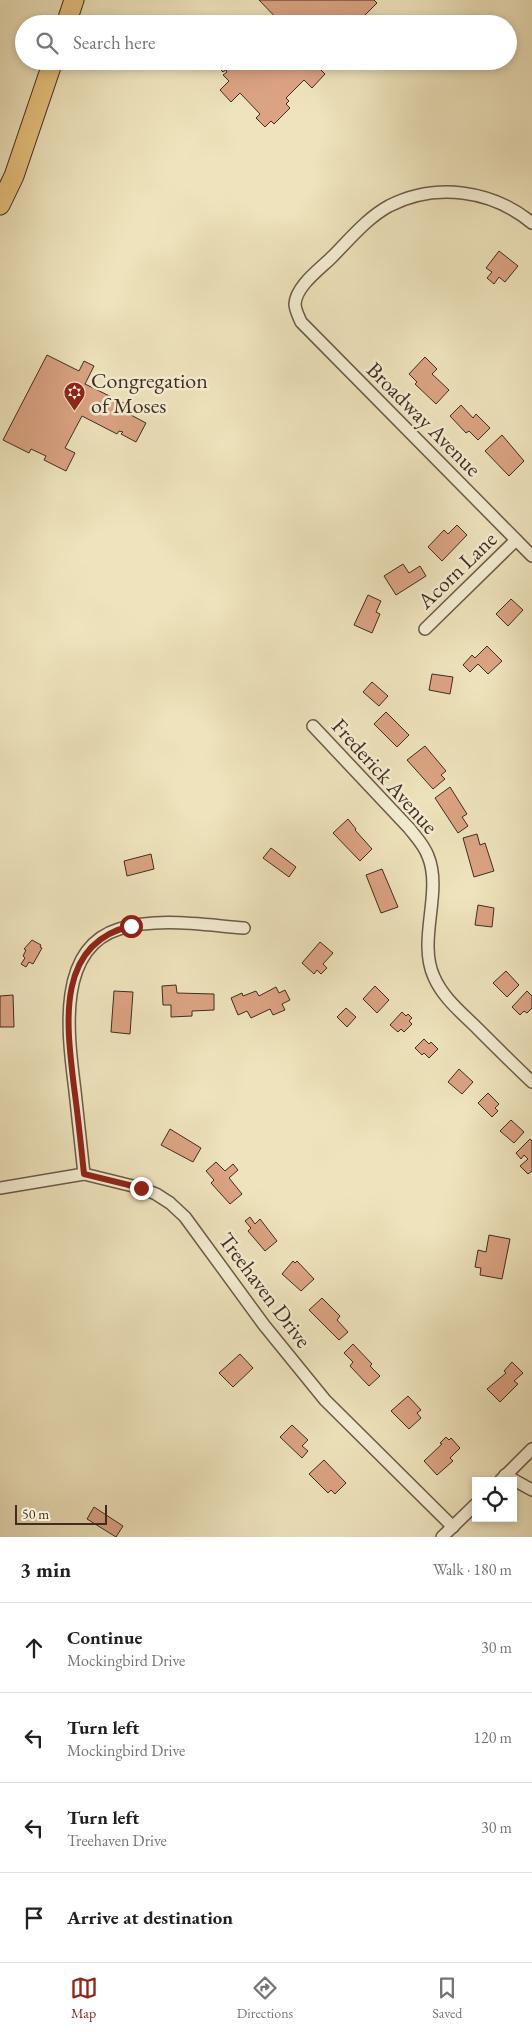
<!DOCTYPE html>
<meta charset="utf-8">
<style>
:root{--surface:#fff;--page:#f2f2f2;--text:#202124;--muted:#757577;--line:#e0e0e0;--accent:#8f2418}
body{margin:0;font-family:"EB Garamond",serif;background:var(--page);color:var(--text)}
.controls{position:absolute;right:15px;bottom:15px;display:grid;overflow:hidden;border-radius:0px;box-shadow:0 2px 8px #0003}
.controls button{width:45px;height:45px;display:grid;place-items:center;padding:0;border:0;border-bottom:1px solid var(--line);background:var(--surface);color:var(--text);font:25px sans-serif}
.scale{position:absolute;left:15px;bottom:12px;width:92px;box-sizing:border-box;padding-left:5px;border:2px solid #402c21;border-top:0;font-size:14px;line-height:18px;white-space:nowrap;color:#402c21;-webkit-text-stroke:4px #f4edd3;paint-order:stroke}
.stop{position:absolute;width:15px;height:15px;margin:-11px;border:4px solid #8f2418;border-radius:50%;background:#fff}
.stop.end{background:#8f2418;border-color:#fff;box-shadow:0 1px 5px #0008}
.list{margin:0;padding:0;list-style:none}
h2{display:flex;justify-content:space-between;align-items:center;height:65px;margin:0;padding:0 20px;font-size:21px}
h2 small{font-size:16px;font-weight:400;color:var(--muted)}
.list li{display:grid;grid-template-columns:32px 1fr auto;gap:15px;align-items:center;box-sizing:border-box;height:90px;padding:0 20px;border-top:1px solid var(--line)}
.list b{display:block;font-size:19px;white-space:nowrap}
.list p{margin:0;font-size:16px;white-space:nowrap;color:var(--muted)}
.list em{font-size:16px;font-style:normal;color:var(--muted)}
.icon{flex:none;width:28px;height:28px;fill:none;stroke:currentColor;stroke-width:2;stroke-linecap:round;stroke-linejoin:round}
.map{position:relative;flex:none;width:532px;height:1537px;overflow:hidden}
.search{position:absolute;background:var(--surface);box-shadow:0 2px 8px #0003;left:15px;right:15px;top:15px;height:55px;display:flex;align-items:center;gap:12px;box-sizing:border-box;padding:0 18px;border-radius:28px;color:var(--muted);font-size:19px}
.sheet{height:425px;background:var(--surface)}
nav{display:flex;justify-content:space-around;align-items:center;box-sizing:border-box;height:70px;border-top:1px solid var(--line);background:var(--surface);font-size:14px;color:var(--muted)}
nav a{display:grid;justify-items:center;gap:2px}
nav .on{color:var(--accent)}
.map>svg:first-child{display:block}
.building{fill:#dba383;stroke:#402c21}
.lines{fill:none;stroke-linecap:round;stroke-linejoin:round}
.street-casing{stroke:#6c5a48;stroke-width:14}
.primary-casing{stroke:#402c21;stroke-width:21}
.street{stroke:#f4edd3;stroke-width:11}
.primary{stroke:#e7c27e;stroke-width:19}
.route{stroke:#8f2418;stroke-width:6}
.labels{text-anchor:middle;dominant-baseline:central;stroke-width:5;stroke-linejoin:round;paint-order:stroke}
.poi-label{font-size:22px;fill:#402c21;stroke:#f4edd3;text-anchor:start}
.street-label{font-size:22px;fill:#402c21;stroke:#f4edd3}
</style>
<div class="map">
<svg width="532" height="1537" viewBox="0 0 532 1537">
<rect width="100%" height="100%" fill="#eee3bc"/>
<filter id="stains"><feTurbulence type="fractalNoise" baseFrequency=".004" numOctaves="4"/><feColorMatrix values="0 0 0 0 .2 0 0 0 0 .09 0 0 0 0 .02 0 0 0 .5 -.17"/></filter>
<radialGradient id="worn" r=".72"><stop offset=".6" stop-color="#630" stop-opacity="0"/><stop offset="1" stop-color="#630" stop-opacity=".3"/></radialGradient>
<!-- building -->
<g class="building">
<polygon points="259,0 374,0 377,3 356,24 296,24 292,20 289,24 282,24"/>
<polygon points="224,61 295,61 297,63 299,61 312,61 325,74 312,88 304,80 286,98 289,101 286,104 290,108 274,124 271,121 265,127 256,118 260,114 240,93 231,102 220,90 229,81 223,75 227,72 226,70 223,72 218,67"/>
<polygon points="499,251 518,266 505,282 499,277 494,284 487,278 492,272 486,268"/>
<polygon points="47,355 79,371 84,361 94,366 85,384 134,408 131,415 146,423 136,442 121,434 123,432 119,431 117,434 82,416 65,448 75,453 66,471 44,460 46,456 31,449 29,453 3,440"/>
<polygon points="425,357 437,369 432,374 449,390 436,404 415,384 417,382 409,374"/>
<polygon points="461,405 473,418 476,414 490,428 478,440 469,431 466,433 450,416"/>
<polygon points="502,435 524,461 509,476 485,451"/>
<polygon points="457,525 467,535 442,561 428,547 444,530 448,534"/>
<polygon points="403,564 409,573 420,566 426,576 396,595 384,576"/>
<polygon points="368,595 381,601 376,612 380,614 372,633 354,625"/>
<polygon points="511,599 523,610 508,626 496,614"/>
<polygon points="487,646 502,661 488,674 478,664 470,672 463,665 472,655 475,658"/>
<polygon points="432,674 453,677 450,694 429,690"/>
<polygon points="372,682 388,696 379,706 363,692"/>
<polygon points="386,712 409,735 397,747 374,724"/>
<polygon points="425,746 446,771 441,775 445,779 433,789 407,760"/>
<polygon points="450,787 467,814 462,817 468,826 458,833 435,798"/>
<polygon points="348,819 356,829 355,830 372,849 360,861 333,833"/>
<polygon points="477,834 480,845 485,843 494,871 474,877 463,838"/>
<polygon points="271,848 296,867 289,877 263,858"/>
<polygon points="151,854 154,869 127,876 124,861"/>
<polygon points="382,869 398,907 381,913 366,875"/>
<polygon points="478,905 494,908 492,927 475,925"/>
<polygon points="32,940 41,945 40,947 42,948 33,964 29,962 26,967 21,964 25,958 23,956 26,950 24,949"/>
<polygon points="320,942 333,953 323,964 327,968 321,974 317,970 314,974 302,963"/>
<polygon points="506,971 519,985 507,997 493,983"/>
<polygon points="176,985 177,993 214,994 214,1010 192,1011 192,1016 171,1017 171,1005 163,1005 162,986"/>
<polygon points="375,986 389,1000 377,1013 363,999"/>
<polygon points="276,987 279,993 285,990 290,1000 282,1004 285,1010 273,1015 270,1009 251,1018 247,1011 238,1015 231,998 242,993 243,996 256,991 259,996"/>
<polygon points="114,991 133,992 130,1034 111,1032"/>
<polygon points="527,991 532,996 532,1008 527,1013 524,1011 520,1015 512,1007"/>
<polygon points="13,995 14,1027 0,1027 0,996"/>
<polygon points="346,1008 356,1017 347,1027 337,1017"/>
<polygon points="402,1012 406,1016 408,1014 412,1018 409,1021 412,1024 404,1032 401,1029 398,1032 390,1025"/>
<polygon points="424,1039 429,1044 431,1042 438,1049 429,1058 424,1053 422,1055 415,1048"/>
<polygon points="459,1069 473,1082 462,1094 448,1082"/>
<polygon points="488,1093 499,1104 495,1108 498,1111 492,1117 478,1103"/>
<polygon points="511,1120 524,1132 514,1143 500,1131"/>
<polygon points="170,1129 201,1148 193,1162 161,1145"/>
<polygon points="530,1139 532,1141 532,1171 528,1174 520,1166 528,1159 524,1155 521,1159 516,1153"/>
<polygon points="216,1162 225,1171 233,1164 238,1170 229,1178 242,1194 230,1204 211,1183 214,1180 206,1171"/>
<polygon points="250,1217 255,1224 260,1219 277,1241 265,1251 248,1231 251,1228 245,1221"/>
<polygon points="489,1235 510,1239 502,1279 480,1275 481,1268 475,1267 478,1250 486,1252"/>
<polygon points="293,1261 295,1263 297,1261 314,1279 301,1291 282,1274"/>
<polygon points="322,1298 340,1316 337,1320 348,1332 339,1340 309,1310"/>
<polygon points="353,1344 372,1364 370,1366 380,1376 369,1386 350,1366 353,1362 344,1353"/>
<polygon points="240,1354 253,1368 233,1387 219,1373"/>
<polygon points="512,1362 523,1373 514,1381 518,1384 500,1402 487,1389 506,1373 504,1371"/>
<polygon points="408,1396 421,1410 417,1413 421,1418 409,1429 391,1411"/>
<polygon points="292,1425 308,1440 302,1446 308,1451 302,1458 280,1437"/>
<polygon points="446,1437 449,1440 451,1438 460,1448 450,1458 453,1461 437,1475 424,1461 442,1444 440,1443"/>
<polygon points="324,1460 346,1483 335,1494 331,1490 328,1493 309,1474"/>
<polygon points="94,1507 123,1526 116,1537 87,1519"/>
</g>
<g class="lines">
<defs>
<g id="street">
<path d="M 532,223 C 492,190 436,182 389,206 C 367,218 350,239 332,257 C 320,269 296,286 295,304 C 295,310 299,317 301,322 L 532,556"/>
<polyline points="425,629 516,540"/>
<path d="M 313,726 L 409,828 C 416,837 424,845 428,856 C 443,892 417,940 434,977 C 443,998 462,1013 478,1029 C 496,1047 514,1065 532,1082"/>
<path d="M 84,1174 C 81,1147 78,1119 75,1091 C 69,1041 54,949 119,929 C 158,917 204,925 244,928"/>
<polyline points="0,1188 84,1174 141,1188 156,1194 170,1203 185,1217 264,1325 325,1400 453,1527"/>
<polyline points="505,1475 532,1490"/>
<polyline points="500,1481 532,1449"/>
<polyline points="442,1537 476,1504"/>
</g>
<g id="primary">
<polyline points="66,24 74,0"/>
<polyline points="0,205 14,176 53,61"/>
</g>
</defs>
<!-- street casing -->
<use href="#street" class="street-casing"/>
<!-- primary casing -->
<use href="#primary" class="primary-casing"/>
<!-- street -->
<use href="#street" class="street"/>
<!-- primary -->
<use href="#primary" class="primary"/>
</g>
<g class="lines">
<!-- route -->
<path class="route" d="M 131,926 C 54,944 67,1027 74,1087 C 78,1116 81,1145 84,1174 L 141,1188"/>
</g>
<!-- icons -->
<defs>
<symbol id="synagogue-pin" viewBox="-11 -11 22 30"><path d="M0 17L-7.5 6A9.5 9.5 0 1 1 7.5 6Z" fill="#8f2418" stroke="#f4edd3"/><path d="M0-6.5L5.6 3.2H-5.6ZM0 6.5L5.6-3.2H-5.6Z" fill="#fff"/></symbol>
</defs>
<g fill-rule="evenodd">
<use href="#synagogue-pin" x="62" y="380" width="25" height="34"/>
</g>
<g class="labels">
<!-- poi labels -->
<g class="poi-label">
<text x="91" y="380">Congregation<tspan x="91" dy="25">of Moses</tspan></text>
</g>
<!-- street labels -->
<g class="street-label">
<text transform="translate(424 419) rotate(45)">Broadway Avenue</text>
<text transform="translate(457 570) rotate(-44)">Acorn Lane</text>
<text transform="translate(385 776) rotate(48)">Frederick Avenue</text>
<text transform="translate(265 1290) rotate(53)">Treehaven Drive</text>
</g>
</g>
<rect width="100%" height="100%" filter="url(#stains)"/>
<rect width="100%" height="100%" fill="url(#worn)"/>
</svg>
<div class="controls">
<button><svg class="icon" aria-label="locate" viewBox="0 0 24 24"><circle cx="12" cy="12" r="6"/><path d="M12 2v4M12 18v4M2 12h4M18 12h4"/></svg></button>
</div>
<div class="scale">50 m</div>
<div class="stop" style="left:131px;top:926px"></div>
<div class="stop end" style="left:141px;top:1188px"></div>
<div class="search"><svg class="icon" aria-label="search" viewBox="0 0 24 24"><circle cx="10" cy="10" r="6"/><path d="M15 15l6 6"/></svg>Search here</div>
</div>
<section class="sheet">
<h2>3 min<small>Walk · 180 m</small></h2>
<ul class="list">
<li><svg class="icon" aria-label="ahead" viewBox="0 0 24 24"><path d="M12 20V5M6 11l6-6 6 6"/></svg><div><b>Continue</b><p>Mockingbird Drive</p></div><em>30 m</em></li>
<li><svg class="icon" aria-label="left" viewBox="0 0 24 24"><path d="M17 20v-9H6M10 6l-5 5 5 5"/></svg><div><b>Turn left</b><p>Mockingbird Drive</p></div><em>120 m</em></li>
<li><svg class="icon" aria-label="left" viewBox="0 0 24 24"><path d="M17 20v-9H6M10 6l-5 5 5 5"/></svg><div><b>Turn left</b><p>Treehaven Drive</p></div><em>30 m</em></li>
<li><svg class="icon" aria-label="arrive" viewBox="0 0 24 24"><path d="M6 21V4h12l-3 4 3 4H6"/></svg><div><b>Arrive at destination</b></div></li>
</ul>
</section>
<nav>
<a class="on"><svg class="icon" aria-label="map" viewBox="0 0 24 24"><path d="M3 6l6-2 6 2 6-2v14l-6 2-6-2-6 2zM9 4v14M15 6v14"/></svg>Map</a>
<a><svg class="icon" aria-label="directions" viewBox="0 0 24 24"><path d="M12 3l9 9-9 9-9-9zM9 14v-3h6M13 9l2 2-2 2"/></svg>Directions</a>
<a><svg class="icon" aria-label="saved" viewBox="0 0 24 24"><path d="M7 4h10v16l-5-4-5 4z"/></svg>Saved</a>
</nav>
